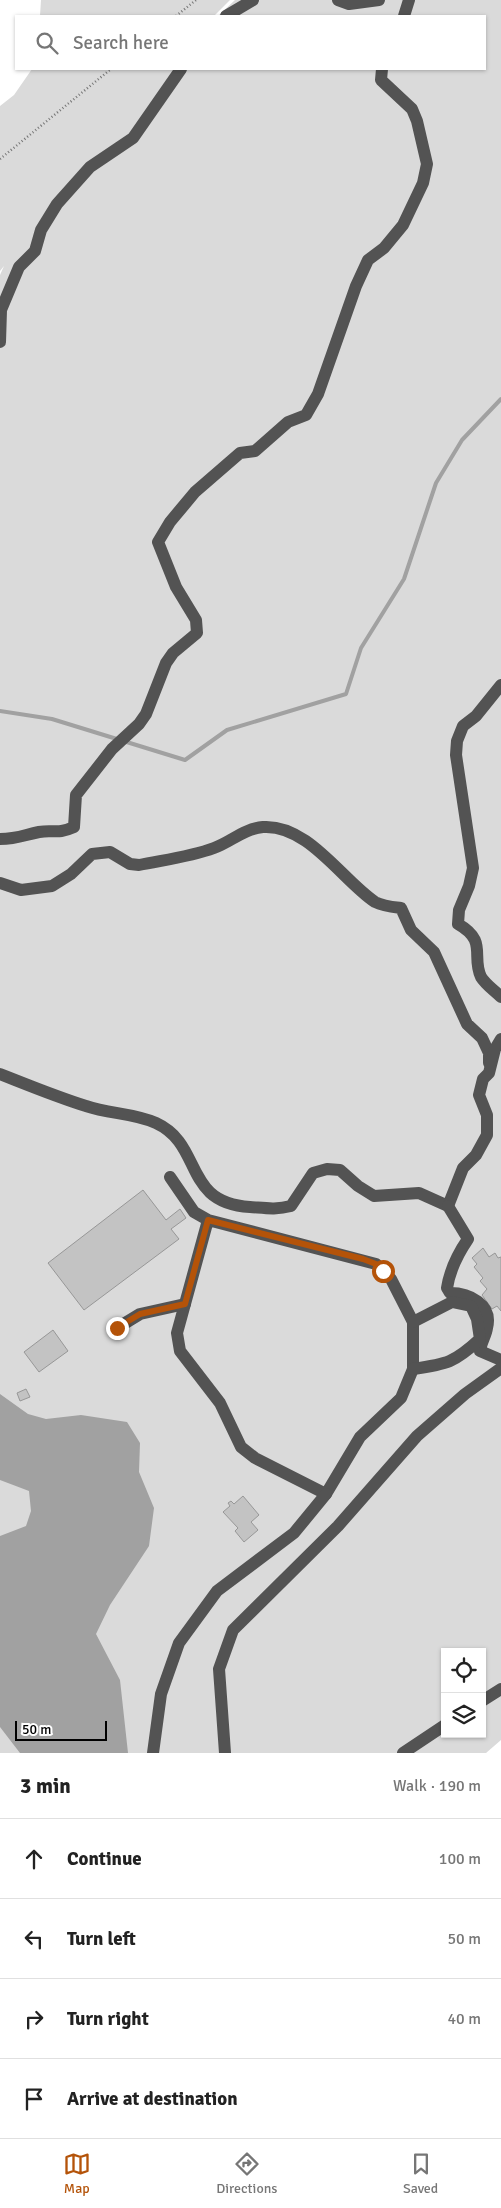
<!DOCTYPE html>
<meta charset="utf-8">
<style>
:root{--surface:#fff;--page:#f6f6f6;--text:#222;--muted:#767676;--line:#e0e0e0;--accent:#b45309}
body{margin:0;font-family:Signika,sans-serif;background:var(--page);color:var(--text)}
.controls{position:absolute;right:15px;bottom:15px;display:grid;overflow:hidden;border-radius:0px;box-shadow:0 1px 4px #0004}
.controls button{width:45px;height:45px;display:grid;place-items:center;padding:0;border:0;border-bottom:1px solid var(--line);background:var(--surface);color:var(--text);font:25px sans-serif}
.scale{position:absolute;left:15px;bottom:12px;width:92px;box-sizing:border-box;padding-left:5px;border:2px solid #000;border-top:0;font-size:14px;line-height:18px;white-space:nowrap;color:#000;-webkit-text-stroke:4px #fff;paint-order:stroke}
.stop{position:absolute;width:15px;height:15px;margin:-11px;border:4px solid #b45309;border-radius:50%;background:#fff}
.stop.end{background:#b45309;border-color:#fff;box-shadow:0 1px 5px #0008}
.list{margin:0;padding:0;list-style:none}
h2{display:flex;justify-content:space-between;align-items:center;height:65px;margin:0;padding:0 20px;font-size:21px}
h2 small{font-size:16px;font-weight:400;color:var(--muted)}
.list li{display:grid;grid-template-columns:32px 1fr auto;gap:15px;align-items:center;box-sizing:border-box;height:80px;padding:0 20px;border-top:1px solid var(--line)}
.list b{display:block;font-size:19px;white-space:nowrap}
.list em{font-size:16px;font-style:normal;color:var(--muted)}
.icon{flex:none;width:28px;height:28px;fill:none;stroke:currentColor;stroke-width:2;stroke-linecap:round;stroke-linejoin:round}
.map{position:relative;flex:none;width:501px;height:1753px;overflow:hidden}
.search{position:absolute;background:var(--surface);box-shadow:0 1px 4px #0004;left:15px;right:15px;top:15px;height:55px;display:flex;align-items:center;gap:12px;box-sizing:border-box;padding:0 18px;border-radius:0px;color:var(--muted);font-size:19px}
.sheet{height:385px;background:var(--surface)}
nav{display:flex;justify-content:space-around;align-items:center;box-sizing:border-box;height:70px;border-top:1px solid var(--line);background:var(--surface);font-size:14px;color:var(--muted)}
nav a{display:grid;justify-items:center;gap:2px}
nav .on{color:var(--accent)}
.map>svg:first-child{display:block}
.green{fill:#dadada;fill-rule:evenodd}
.water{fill:#a1a1a1}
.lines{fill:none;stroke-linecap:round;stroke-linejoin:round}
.stream{stroke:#a1a1a1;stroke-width:4}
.building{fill:#c3c3c3;stroke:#979797}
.path{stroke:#757575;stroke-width:2.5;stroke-dasharray:1 2.5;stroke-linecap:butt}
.minor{stroke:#535353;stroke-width:12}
.route{stroke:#b45309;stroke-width:6}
</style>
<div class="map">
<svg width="501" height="1753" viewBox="0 0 501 1753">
<rect width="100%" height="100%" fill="#fff"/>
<!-- green -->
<g class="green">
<polygon points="41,0 230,0 214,16 40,16"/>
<path d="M 235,0 L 501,0 L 501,1740 L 486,1753 L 0,1753 L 0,275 L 4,266 L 0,271 L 0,106 L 14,95 L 32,69 L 485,69 L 485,16 L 218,16 ZM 445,1652 L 482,1652 L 482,1734 L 445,1734 Z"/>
</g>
<!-- water -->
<polygon class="water" points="0,1394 28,1414 46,1419 81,1415 127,1422 140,1443 139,1472 154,1508 149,1546 110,1605 96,1634 120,1680 128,1753 20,1753 0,1727 0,1536 26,1526 31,1511 29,1491 0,1480"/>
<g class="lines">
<!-- stream -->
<polyline class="stream" points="0,711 52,719 185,760 227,730 346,694 361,648 404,579 436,483 462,440 501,399"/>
</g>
<!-- building -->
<g class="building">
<polygon points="143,1190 166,1220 180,1209 186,1218 171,1229 179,1239 84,1310 48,1263"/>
<polygon points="483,1248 489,1257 495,1253 498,1258 501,1257 501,1311 497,1306 492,1309 482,1295 487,1289 480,1281 483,1278 474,1267 477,1264 472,1258"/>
<polygon points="53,1330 68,1351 39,1372 24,1352"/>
<polygon points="26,1389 30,1397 20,1401 17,1393"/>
<polygon points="243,1496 259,1515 251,1522 258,1530 244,1542 235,1531 238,1528 223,1512 230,1506 228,1503 231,1501 234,1504"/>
</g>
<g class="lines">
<!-- path -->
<g class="path">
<polyline points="176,16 196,0"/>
<polyline points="0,159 111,69"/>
</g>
<!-- minor -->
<g class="minor">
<polyline points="338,0 349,4 379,0"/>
<polyline points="226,16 253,0"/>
<polyline points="404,16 409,0"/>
<polyline points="0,342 1,310 19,267 35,251 41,230 57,204 90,167 133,138 181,69"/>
<path d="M 501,685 L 476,716 L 463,726 L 457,741 L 456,755 L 473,868 L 469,886 L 459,910 L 458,924 C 488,941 471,956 481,977 C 486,985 494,990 501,997"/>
<path d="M 0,839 C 17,839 24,835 39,832 C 55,829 56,835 74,827 L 76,795 L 112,749 L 139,724 L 146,714 L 166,663 L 173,653 L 197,633 L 196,620 L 176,587 L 158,542 L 170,522 L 195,492 L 240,453 L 255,451 L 288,422 L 306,415 L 318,394 L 356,286 L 368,260 L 384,248 L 403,225 L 423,183 L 427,164 L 417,121 L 412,109 L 381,80 L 382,69"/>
<path d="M 0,883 L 21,890 L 52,886 L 71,874 L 92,854 L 110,852 L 130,864 L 139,865 C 163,860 190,857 214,848 C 231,842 243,829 263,827 C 308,824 342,880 375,902 C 383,906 393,907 401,908 L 411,930 L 434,952 L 467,1024 L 482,1038 L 489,1053 L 489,1063"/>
<path d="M 0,1074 C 28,1085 57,1097 86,1106 C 109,1114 134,1113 156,1123 C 204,1145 182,1203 250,1207 C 265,1208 276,1210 291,1206 L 313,1173 L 327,1169 L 340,1170 L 358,1186 L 374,1196 L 419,1193 L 448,1206 L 463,1168 L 476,1155 L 487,1135 L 487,1115 L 479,1095 L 483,1079 L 489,1073 L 495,1049 L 501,1039"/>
<polyline points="170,1177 194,1212 208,1220 376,1264 391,1279 413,1322 413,1369 401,1398 360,1437 326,1494 255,1458 241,1447 220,1403 180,1351 177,1333 208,1220"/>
<path d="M 448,1206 L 468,1239 C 457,1255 450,1269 447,1288 L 450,1293 C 469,1293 493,1304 487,1328 C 486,1336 481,1342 480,1351 L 501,1360"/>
<path d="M 413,1322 L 452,1302 L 471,1306 L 477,1319 L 480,1339 C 454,1363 447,1364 413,1369"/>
<polyline points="117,1328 140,1314 185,1304"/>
<polyline points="482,1701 501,1689"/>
<polyline points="153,1753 161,1694 179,1643 217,1591 294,1533 326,1494"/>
<polyline points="225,1753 219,1669 233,1630 338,1526 417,1436 465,1394 501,1368"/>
<polyline points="403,1753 445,1725"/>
</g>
</g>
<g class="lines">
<!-- route -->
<polyline class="route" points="117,1328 140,1314 185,1304 208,1220 363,1259 376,1264 383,1271"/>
</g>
</svg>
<div class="controls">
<button><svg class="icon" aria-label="locate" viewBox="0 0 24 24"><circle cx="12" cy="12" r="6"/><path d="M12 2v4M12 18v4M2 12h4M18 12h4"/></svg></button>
<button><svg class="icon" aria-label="layers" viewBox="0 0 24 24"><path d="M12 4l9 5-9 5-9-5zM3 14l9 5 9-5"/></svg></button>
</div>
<div class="scale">50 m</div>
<div class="stop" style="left:383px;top:1271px"></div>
<div class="stop end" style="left:117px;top:1328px"></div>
<div class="search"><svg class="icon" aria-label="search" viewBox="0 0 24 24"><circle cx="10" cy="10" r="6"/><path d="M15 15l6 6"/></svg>Search here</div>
</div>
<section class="sheet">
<h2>3 min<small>Walk · 190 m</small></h2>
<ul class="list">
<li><svg class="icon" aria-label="ahead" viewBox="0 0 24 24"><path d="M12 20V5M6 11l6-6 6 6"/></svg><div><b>Continue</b></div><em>100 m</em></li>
<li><svg class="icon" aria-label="left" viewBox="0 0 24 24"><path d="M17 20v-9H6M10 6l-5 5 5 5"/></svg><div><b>Turn left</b></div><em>50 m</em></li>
<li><svg class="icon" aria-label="right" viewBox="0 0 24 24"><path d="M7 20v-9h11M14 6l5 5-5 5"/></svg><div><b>Turn right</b></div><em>40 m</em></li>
<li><svg class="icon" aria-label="arrive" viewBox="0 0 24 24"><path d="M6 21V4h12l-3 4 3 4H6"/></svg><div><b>Arrive at destination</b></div></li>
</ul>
</section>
<nav>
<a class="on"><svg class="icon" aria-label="map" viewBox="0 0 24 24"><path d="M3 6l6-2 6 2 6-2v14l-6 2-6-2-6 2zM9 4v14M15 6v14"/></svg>Map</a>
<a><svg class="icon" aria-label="directions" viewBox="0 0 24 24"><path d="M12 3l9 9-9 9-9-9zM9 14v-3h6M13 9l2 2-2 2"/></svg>Directions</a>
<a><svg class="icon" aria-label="saved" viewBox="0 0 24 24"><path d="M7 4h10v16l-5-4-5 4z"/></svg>Saved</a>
</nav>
